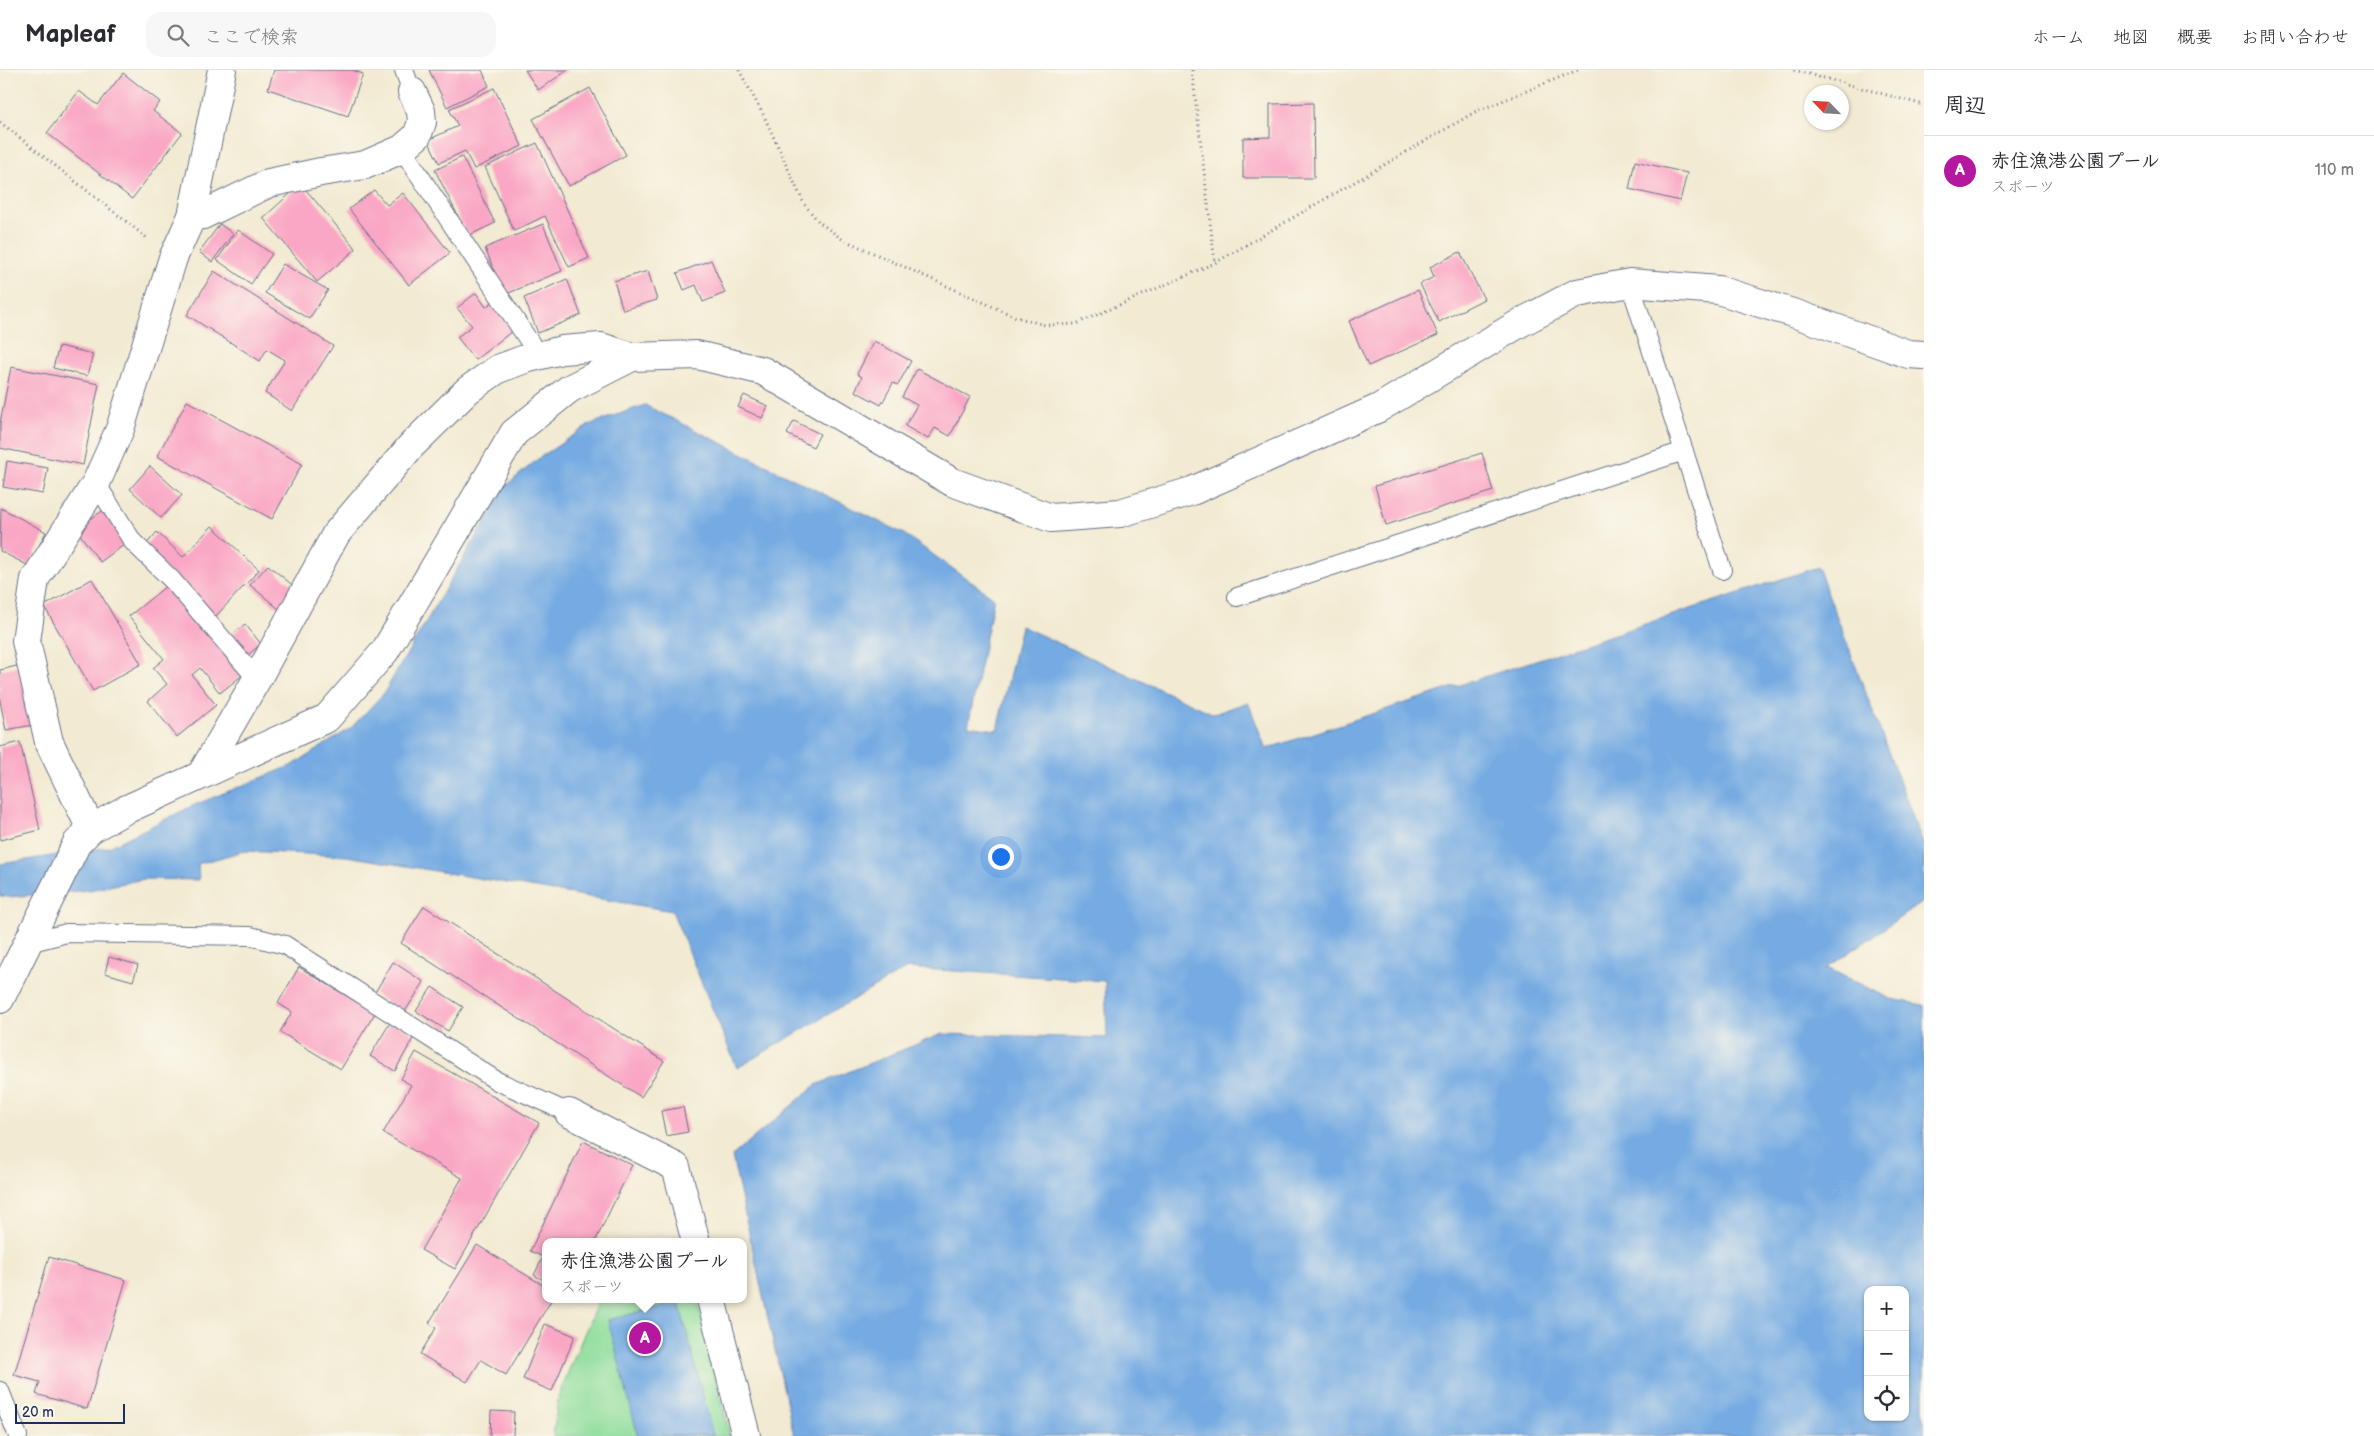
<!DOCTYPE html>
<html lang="ja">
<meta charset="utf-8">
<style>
:root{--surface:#fff;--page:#f7f7f7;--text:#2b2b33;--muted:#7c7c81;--line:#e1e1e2;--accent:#b5179e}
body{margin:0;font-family:"Balsamiq Sans","Klee One",sans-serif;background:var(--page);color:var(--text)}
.controls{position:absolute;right:15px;bottom:15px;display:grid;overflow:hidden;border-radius:10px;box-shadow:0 1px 4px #0004}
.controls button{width:45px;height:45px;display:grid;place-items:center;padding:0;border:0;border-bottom:1px solid var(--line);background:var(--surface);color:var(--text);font:25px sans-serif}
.compass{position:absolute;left:1804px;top:15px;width:45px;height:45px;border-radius:50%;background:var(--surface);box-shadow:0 1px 4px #0004;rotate:295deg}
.scale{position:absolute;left:15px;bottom:12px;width:110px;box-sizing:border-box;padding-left:5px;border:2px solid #1b2f5e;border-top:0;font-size:14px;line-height:18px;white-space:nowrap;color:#1b2f5e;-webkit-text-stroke:4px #fbf7ec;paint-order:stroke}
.you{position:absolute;left:1000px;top:786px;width:18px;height:18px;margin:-12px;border:4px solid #fff;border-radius:50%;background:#1a73e8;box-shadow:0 0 0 8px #1a73e833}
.badge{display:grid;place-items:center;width:32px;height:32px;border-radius:50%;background:var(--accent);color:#fff;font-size:16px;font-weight:700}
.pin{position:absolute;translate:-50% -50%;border:2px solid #fff;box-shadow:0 1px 5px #0006}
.popup{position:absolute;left:542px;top:1168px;width:205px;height:65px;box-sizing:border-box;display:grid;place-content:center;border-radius:10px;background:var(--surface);filter:drop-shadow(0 1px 4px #0005);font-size:16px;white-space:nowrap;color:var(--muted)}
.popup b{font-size:19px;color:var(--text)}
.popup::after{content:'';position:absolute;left:50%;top:100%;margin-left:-10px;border:10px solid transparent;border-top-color:var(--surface)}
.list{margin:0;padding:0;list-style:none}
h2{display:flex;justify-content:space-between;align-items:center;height:65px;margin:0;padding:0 20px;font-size:21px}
h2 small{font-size:16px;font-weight:400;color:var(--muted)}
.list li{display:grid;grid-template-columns:32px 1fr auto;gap:15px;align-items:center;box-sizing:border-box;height:70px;padding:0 20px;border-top:1px solid var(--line)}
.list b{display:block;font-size:19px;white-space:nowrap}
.list p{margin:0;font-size:16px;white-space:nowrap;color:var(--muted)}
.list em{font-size:16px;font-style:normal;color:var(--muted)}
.icon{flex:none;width:28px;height:28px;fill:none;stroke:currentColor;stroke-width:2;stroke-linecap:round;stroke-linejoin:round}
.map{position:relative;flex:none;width:1924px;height:1366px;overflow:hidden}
header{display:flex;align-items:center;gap:30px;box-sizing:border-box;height:70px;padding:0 25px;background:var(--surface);border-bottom:1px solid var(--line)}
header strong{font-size:24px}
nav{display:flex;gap:28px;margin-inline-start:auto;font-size:18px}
.search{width:350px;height:45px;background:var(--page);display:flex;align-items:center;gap:12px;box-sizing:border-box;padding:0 18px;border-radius:15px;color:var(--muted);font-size:19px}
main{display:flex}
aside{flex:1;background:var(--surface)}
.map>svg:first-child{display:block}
.green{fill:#8edd9b;stroke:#54867c}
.water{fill:#75aae2;stroke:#486ca0;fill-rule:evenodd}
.building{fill:#faa7c5}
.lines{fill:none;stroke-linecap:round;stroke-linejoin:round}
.service-casing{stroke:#667087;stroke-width:20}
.minor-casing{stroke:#667087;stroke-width:30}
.path{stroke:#667087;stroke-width:3;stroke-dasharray:1 4;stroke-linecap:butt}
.service{stroke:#fff;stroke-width:18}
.minor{stroke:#fff;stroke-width:28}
</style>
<header>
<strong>Mapleaf</strong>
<div class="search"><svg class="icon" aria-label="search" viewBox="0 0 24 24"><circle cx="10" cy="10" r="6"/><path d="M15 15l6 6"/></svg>ここで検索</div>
<nav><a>ホーム</a><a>地図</a><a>概要</a><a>お問い合わせ</a></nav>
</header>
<main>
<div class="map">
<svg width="1924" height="1366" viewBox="0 0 1924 1366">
<rect width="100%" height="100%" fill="#fbf7ec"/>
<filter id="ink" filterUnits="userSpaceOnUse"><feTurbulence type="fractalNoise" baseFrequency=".02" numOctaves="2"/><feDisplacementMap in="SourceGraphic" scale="10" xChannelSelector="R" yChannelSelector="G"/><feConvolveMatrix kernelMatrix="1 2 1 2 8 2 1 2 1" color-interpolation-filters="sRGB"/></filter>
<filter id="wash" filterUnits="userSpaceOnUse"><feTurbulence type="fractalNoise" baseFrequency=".0096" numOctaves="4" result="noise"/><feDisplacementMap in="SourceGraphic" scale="20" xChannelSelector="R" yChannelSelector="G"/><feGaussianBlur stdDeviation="1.12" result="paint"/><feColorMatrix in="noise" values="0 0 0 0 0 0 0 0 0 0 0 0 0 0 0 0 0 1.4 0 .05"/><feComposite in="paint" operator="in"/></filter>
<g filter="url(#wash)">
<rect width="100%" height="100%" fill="#f2ead2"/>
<!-- green -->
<polygon class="green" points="599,1229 697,1229 730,1366 553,1366 559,1324"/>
<!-- water -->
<g class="water">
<path d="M 645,335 L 904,464 L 994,528 L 968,656 L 997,660 L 1021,556 L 1214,644 L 1248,632 L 1266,679 L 1818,497 L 1924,776 L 1924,831 L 1827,898 L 1891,929 L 1924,935 L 1924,1366 L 794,1366 L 732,1086 L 816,1015 L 942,964 L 1107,968 L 1105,911 L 907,898 L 737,998 L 672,841 L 347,786 L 244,781 L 198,794 L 199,810 L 144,809 L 89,820 L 9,827 L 0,826 L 0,794 L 109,777 L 192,736 L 293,695 L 351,658 L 384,623 L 506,416 L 539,388 L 591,354 ZM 1868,1220 L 1905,1220 L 1905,1347 L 1868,1347 Z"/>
<polygon points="679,1232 713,1365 638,1366 608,1250"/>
</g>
<g id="blocks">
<!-- building -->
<g class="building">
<polygon points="274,0 352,0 363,4 348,46 268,19"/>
<polygon points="429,0 482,0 489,16 447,37"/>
<polygon points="525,0 568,0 538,20"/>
<polygon points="123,3 160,32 153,41 182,63 132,129 47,63 79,21 98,35"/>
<polygon points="494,18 522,76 474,99 465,81 439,93 428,70 458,56 449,39"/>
<polygon points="590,18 626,85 569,116 533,49"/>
<polygon points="1313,33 1314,108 1243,108 1243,68 1270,67 1270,34"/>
<polygon points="537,73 589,188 569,197 545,146 514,161 485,97"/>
<polygon points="462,87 495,153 468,166 435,100"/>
<polygon points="1635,91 1687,103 1680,131 1629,119"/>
<polygon points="301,114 356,179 317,212 263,148"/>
<polygon points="374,120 387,135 403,123 450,183 409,215 349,139"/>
<polygon points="220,154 233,164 212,192 199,182"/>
<polygon points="543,154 562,201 504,225 485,178"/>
<polygon points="238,160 272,184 251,214 217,190"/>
<polygon points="1460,182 1484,229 1439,252 1420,214 1434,207 1430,197"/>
<polygon points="711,190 725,223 703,232 696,215 684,220 677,203"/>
<polygon points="283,194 328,220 309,249 265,223"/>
<polygon points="214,201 333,276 292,341 265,323 285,290 267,279 260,291 187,245"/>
<polygon points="648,201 657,230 623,240 614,211"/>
<polygon points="567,209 581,245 538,263 524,228"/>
<polygon points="1418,220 1438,265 1368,296 1349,251"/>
<polygon points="476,223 486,237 495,230 516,258 475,290 457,267 472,256 457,238"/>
<polygon points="874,271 911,291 898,315 893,313 881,335 855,321 862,307 857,304"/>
<polygon points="59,276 93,284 87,306 53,298"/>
<polygon points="11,297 99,314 83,395 0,378 0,353"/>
<polygon points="917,299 970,327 950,366 935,358 928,369 905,356 917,335 902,327"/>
<polygon points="744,325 768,336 762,348 738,337"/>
<polygon points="187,331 302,394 272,449 157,386"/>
<polygon points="794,351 820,364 813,377 787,364"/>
<polygon points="1482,383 1493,421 1386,455 1375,416"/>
<polygon points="7,391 48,398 43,424 3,417"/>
<polygon points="150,396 182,425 161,448 130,419"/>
<polygon points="1,438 46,462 29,496 0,481"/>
<polygon points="105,439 128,472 100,492 76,459"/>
<polygon points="212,456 259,500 215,547 143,478 157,462 183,487"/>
<polygon points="268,495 296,518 279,539 250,515"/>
<polygon points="92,509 141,594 93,621 44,536"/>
<polygon points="170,513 244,604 220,623 200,598 192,605 216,635 177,667 148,631 167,614 153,598 164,589 129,546"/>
<polygon points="245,554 261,574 243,589 227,569"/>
<polygon points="25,594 38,654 6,660 0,631 0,600"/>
<polygon points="20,672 40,760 0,770 0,677"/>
<polygon points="424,836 664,991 641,1027 401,873"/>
<polygon points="109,887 138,895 133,911 105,903"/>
<polygon points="393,892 424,912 404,943 374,924"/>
<polygon points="299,897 375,943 341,999 280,962 292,942 278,933"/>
<polygon points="432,917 463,937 448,961 416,941"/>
<polygon points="391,951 415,965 395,1001 370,986"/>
<polygon points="416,982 539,1053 455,1199 421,1180 462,1108 383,1063 411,1015 401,1009"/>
<polygon points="683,1037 688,1062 666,1066 661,1041"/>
<polygon points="583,1071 632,1095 595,1172 546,1172 546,1211 534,1205 543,1187 530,1181"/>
<polygon points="477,1175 546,1217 546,1229 552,1229 506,1305 481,1290 467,1312 420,1284 436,1258 429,1253"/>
<polygon points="49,1187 126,1210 87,1339 36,1324 40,1312 14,1305"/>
<polygon points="545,1254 575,1266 552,1321 523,1309"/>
<polygon points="491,1341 514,1342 513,1366 490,1366"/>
</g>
</g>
</g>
<g filter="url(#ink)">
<use href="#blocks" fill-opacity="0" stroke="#667087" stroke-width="1"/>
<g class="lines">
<defs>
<g id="service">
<polyline points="404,0 412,22"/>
<polyline points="402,79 539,286"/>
<polyline points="1630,213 1722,500"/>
<polyline points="96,413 133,472 172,510 257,609"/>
<polyline points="1237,527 1684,381"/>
<polyline points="28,873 67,863 250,866 285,875 497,1011 569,1043"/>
<polyline points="0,1321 18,1366"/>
</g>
<g id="minor">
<polyline points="192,146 203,145 269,113 321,102 365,95 402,79 417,66 422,52 421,41 412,22"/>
<polyline points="201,705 257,609 336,464 411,376 468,320 498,299 525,289 562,280 601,277 632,287 697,285 763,301 952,412 1051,448 1120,443 1192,421 1379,338 1520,253 1577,223 1630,213 1718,220 1799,245 1908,284 1924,285"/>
<polyline points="91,759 49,672 26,571 35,509 96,413 120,359 173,188 192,146 222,0"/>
<polyline points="0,929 77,773 91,759 125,740 327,648 385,581 514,363 569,319 632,287"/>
<polyline points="569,1043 676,1097 696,1172"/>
<polyline points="711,1229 746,1366"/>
</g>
</defs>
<!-- service casing -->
<use href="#service" class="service-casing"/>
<!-- minor casing -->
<use href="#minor" class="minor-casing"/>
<!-- path -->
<g class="path">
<polyline points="739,0 764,46 804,134 819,152 842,169 1016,247 1045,255 1076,254 1215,193 1475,42 1578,0"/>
<polyline points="1192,0 1215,193"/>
<polyline points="1794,0 1924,35"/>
<polyline points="0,52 147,168"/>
</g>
<!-- service -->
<use href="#service" class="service"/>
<!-- minor -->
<use href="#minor" class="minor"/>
</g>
</g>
</svg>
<div class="controls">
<button>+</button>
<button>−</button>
<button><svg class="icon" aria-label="locate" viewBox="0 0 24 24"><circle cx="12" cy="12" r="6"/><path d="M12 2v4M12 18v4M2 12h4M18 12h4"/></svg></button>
</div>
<svg class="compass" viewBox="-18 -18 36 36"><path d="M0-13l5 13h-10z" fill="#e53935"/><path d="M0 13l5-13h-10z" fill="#7c7c81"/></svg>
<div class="scale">20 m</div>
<div class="you"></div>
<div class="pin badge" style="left:645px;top:1268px">A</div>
<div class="popup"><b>赤住漁港公園プール</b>スポーツ</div>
</div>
<aside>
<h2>周辺<small></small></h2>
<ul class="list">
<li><span class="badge">A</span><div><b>赤住漁港公園プール</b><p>スポーツ</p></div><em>110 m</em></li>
</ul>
</aside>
</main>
